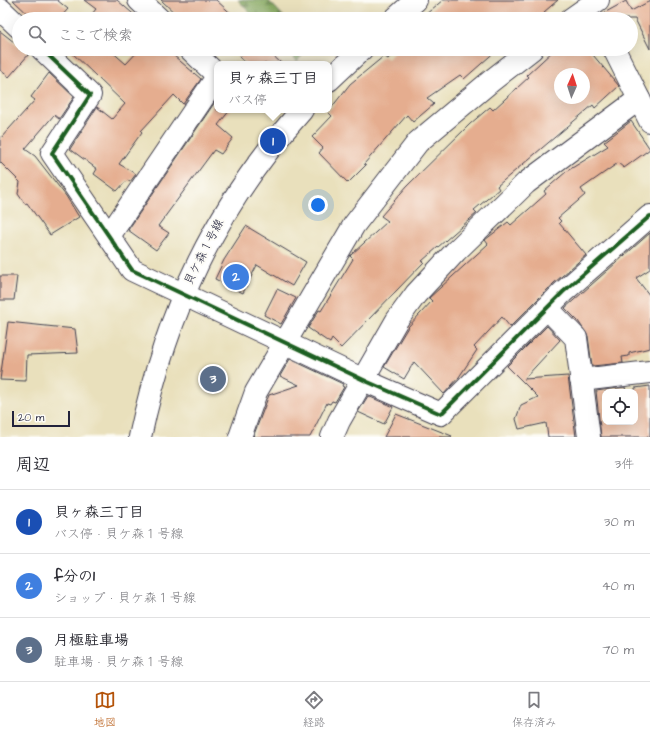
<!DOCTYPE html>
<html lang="ja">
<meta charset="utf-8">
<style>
:root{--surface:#fff;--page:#f2f2f3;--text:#2b2b33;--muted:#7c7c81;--line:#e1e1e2;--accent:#b45309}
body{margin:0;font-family:"Architects Daughter","Klee One",sans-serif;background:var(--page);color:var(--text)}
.controls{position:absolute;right:12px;bottom:12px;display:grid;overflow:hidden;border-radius:8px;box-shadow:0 4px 16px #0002}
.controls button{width:36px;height:36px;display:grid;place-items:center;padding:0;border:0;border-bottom:1px solid var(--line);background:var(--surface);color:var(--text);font:20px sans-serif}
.compass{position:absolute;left:554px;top:68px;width:36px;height:36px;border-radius:50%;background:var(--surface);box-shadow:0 4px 16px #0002;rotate:3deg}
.scale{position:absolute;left:12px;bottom:10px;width:58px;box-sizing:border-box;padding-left:4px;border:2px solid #22223b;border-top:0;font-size:11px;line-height:14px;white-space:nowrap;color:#22223b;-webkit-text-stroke:3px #fdfcf7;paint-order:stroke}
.you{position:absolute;left:318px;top:205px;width:14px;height:14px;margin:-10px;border:3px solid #fff;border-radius:50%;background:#1a73e8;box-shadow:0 0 0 6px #1a73e833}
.badge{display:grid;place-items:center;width:26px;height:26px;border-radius:50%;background:var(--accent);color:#fff;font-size:13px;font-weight:700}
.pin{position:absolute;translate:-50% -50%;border:2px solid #fff;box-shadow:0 1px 4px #0006}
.popup{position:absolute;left:214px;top:61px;width:118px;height:52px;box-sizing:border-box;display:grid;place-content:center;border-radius:8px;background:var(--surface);filter:drop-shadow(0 1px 3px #0005);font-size:13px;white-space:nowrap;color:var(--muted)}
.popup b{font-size:15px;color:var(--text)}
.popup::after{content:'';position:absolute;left:50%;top:100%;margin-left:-8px;border:8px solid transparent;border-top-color:var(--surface)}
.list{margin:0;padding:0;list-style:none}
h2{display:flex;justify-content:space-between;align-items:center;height:52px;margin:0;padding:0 16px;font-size:17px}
h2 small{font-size:13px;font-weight:400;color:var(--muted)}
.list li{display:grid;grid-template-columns:26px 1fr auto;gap:12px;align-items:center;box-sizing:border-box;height:64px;padding:0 16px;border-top:1px solid var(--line)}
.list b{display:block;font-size:15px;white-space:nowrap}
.list p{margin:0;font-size:13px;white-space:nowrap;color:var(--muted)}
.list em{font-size:13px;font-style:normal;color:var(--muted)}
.icon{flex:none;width:22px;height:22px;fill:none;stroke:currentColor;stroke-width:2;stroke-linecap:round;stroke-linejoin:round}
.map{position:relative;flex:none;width:650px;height:437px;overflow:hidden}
.search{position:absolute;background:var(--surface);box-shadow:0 4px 16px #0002;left:12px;right:12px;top:12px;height:44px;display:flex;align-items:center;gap:10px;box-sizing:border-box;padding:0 14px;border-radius:22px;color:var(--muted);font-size:15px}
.sheet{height:244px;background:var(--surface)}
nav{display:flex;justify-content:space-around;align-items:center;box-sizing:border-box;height:56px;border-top:1px solid var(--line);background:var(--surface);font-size:11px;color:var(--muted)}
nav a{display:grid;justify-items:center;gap:2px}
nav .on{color:var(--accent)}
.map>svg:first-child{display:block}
.forest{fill:url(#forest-firs);stroke:#52644c}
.building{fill:#e5ad8f;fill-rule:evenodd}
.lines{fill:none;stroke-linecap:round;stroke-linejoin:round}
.minor-casing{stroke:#403e4e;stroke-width:24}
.tertiary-casing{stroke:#403e4e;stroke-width:24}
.minor{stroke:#fff;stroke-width:22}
.tertiary{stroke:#fff;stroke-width:22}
.cycleway-casing{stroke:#fdfcf7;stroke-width:6}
.cycleway{stroke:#1b5e20;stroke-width:4}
.labels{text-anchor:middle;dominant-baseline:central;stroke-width:4;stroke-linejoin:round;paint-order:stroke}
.street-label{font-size:12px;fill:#22223b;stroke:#fdfcf7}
</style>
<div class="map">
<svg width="650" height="437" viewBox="0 0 650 437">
<defs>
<pattern id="forest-firs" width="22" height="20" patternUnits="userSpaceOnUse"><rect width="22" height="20" fill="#83a65c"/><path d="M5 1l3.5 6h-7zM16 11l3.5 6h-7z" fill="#6b874d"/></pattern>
</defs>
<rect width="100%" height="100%" fill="#fdfcf7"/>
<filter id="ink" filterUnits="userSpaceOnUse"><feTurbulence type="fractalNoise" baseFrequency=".025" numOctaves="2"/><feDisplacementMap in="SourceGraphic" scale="8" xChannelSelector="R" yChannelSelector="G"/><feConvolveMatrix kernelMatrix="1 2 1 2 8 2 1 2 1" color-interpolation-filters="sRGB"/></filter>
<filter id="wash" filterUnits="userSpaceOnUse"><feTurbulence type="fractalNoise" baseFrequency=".012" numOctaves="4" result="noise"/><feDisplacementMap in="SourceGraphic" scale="16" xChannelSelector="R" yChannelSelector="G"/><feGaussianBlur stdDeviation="0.9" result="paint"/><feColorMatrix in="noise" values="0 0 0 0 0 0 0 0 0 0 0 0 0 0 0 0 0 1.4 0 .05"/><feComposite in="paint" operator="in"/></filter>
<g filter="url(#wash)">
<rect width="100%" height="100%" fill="#e9e0bc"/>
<!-- forest -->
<g class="forest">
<polygon points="238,0 268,0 286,19 256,19"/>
<polygon points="285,49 308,49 297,61"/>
</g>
<g id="blocks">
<!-- building -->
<g class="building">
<polygon points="13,0 57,0 68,9 59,19 33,19"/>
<polygon points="84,0 117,0 139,19 88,19 96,9"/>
<polygon points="161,0 216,0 237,19 181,19"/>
<polygon points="443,0 558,0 544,12 550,19 420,19"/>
<polygon points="626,1 631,11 650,1 650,49 635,19 593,19"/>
<polygon points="0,31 19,46 19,49 23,49 29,54 9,77 0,70"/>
<polygon points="68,49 109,49 126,64 140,49 166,49 201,79 183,104 174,95 141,131 142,132 119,164 136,174 130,182 127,180 117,191 94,174 97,169 70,149 97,107 112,119 125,104"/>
<polygon points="246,49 266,49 282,64 247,64 239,57"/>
<polygon points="397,49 498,49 464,79 460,75 427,98 434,104 413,122 407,115 364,164 366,165 348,183 319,153 323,148 312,137 332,116 328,112 350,84 384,56 388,59"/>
<path d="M 555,49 L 588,49 L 619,86 L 595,108 L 593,105 L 497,186 L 499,189 L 474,210 L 477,213 L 422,261 L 424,262 L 341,348 L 332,339 L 330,343 L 308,328 L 319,310 L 321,311 L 353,259 L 350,256 L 352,254 L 388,221 L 381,216 L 407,186 L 470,124 L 490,107 L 493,110 L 529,77 L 527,75 ZM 560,74 L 584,74 L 584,98 L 560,98 Z"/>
<polygon points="49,73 74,97 59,119 54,115 25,149 35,156 66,196 79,217 50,235 27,203 25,204 18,194 20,182 0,162 0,139 35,100 31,97"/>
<polygon points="217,99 217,110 230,110 218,125 233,138 221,154 214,150 158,226 169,233 156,250 128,230"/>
<polygon points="631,121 650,149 624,168 618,163 581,189 585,195 558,218 561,221 559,223 586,255 554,283 510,327 502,317 474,347 477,350 459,377 444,394 414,362 404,379 384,367 408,327 432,301 429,298 488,244 485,240 508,222 511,225 546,194 544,191 567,171 608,146 604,142"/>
<polygon points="246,226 306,262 292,286 257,265 243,293 215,279 224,260"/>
<polygon points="650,233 650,269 636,278 650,296 650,348 629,353 629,356 622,357 623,363 592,366 588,336 578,321 565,308"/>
<polygon points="0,276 17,276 14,300 0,300"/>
<polygon points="277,289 296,298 281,324 264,315"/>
<polygon points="8,322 75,329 78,353 27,355 26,381 0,380"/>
<polygon points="547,326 560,340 524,379 568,376 576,437 548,437 546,423 519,429 516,419 521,405 538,397 507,366"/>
<polygon points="290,359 343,384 342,386 344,387 335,402 332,401 330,404 327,403 310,437 253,437 269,395 299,385 280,376"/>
<polygon points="650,386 650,437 601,437 596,391 625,387 626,392 605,392 605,422 635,422 635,388"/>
<polygon points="368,396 393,407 384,424 358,412"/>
<polygon points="396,414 452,436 451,437 384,437"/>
</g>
</g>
</g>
<g filter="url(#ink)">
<use href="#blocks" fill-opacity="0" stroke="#403e4e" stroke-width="1"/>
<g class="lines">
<defs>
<g id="minor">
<polyline points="139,0 159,19"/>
<polyline points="0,9 19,27"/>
<polyline points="571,19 598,0"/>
<polyline points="42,49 90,95 52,153 132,270 368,382 441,414 563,292 650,216"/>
<polyline points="190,49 217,75"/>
<polyline points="614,49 650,121"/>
<polyline points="109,236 217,77"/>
<polyline points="547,308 576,338 589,437"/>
<polyline points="581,380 650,372"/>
<polyline points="240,437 256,392 354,225 418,142 491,81 532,49"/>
<polyline points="332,437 339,421 397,320 416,294 456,251 526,183 639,99"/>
</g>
<g id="tertiary">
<polyline points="395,19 416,0"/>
<polyline points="329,80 362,49"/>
<path d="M 140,437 C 167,310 215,207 302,110"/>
</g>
</defs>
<!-- minor casing -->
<use href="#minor" class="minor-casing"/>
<!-- tertiary casing -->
<use href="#tertiary" class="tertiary-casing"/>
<!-- minor -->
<use href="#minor" class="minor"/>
<!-- tertiary -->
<use href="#tertiary" class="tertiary"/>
<defs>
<polyline id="cycleway" points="42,49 90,95 52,153 132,270 368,382 441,414 563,292 650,216"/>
</defs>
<!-- cycleway casing -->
<use href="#cycleway" class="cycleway-casing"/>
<!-- cycleway -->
<use href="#cycleway" class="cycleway"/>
</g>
</g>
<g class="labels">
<!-- street labels -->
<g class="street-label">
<text transform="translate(204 252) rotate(-63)">貝ケ森１号線</text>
</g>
</g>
</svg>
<div class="controls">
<button><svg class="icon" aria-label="locate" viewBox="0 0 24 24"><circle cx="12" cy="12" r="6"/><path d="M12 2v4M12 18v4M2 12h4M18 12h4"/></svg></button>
</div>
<svg class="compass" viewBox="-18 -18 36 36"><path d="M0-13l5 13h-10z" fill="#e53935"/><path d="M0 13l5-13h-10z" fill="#7c7c81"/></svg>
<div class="scale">20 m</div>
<div class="you"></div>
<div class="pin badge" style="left:273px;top:141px;background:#1a4fb4">1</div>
<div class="popup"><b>貝ヶ森三丁目</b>バス停</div>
<div class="pin badge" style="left:236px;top:277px;background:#3f7fe0">2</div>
<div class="pin badge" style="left:213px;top:379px;background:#5c6f8a">3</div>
<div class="search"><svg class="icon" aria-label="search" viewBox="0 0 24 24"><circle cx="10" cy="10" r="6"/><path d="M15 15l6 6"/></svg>ここで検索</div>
</div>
<section class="sheet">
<h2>周辺<small>3件</small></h2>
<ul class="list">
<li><span class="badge" style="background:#1a4fb4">1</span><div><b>貝ヶ森三丁目</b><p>バス停 · 貝ケ森１号線</p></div><em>30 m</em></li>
<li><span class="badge" style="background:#3f7fe0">2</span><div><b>f分の1</b><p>ショップ · 貝ケ森１号線</p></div><em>40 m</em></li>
<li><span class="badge" style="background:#5c6f8a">3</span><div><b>月極駐車場</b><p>駐車場 · 貝ケ森１号線</p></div><em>70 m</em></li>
</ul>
</section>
<nav>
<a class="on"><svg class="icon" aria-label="map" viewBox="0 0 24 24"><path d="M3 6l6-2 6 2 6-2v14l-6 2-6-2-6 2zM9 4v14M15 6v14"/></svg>地図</a>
<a><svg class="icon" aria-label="directions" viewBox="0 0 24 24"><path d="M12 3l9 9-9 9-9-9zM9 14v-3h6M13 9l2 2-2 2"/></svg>経路</a>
<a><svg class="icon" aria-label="saved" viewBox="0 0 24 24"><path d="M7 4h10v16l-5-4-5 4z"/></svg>保存済み</a>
</nav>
